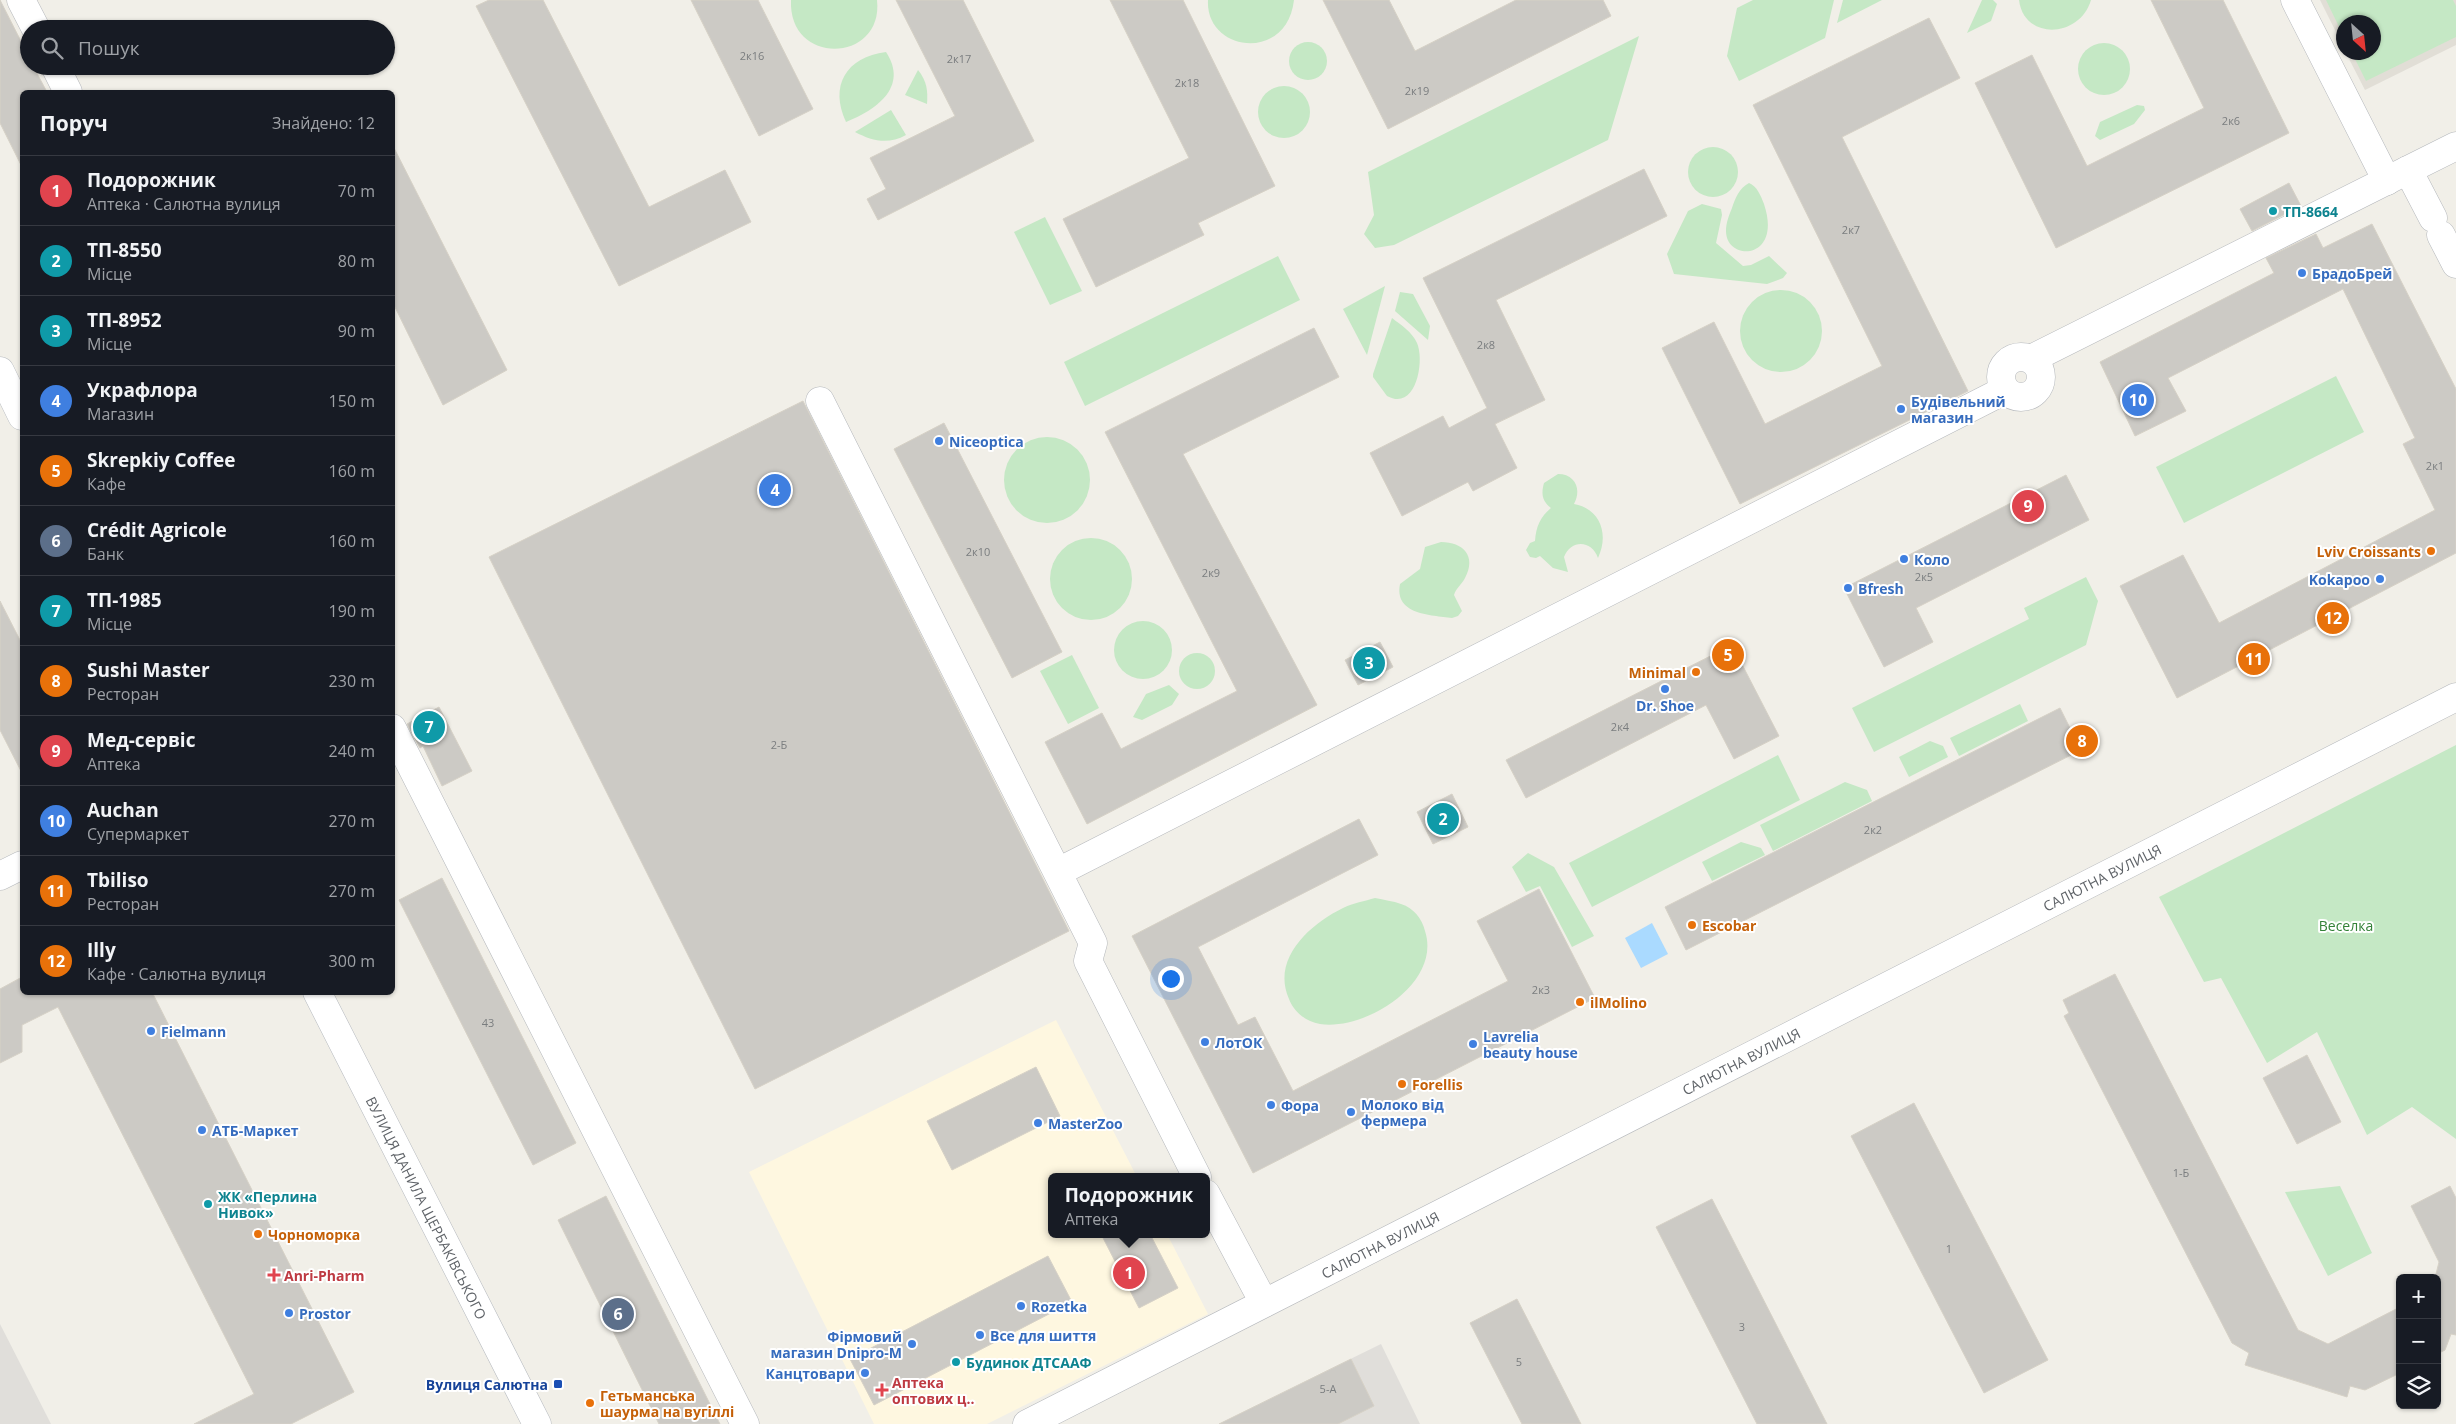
<!DOCTYPE html>
<html lang="uk">
<meta charset="utf-8">
<style>
:root{--surface:#171b24;--page:#20242c;--text:#f1f3f6;--muted:#9ea1a6;--line:#363941;--accent:#b45309}
body{margin:0;font-family:"Open Sans",sans-serif;background:var(--page);color:var(--text)}
.controls{position:absolute;right:15px;bottom:15px;display:grid;overflow:hidden;border-radius:8px;box-shadow:0 1px 4px #0004}
.controls button{width:45px;height:45px;display:grid;place-items:center;padding:0;border:0;border-bottom:1px solid var(--line);background:var(--surface);color:var(--text);font:25px sans-serif}
.compass{position:absolute;left:2336px;top:15px;width:45px;height:45px;border-radius:50%;background:var(--surface);box-shadow:0 1px 4px #0004;rotate:153deg}
.you{position:absolute;left:1170px;top:978px;width:18px;height:18px;margin:-12px;border:4px solid #fff;border-radius:50%;background:#1a73e8;box-shadow:0 0 0 8px #1a73e833}
.badge{display:grid;place-items:center;width:32px;height:32px;border-radius:50%;background:var(--accent);color:#fff;font-size:16px;font-weight:700}
.pin{position:absolute;translate:-50% -50%;border:2px solid #fff;box-shadow:0 1px 5px #0006}
.popup{position:absolute;left:1048px;top:1173px;width:162px;height:65px;box-sizing:border-box;display:grid;place-content:center;border-radius:8px;background:var(--surface);filter:drop-shadow(0 1px 4px #0005);font-size:16px;white-space:nowrap;color:var(--muted)}
.popup b{font-size:19px;color:var(--text)}
.popup::after{content:'';position:absolute;left:50%;top:100%;margin-left:-10px;border:10px solid transparent;border-top-color:var(--surface)}
.list{margin:0;padding:0;list-style:none}
h2{display:flex;justify-content:space-between;align-items:center;height:65px;margin:0;padding:0 20px;font-size:21px}
h2 small{font-size:16px;font-weight:400;color:var(--muted)}
.list li{display:grid;grid-template-columns:32px 1fr auto;gap:15px;align-items:center;box-sizing:border-box;height:70px;padding:0 20px;border-top:1px solid var(--line)}
.list b{display:block;font-size:19px;white-space:nowrap}
.list p{margin:0;font-size:16px;white-space:nowrap;color:var(--muted)}
.list em{font-size:16px;font-style:normal;color:var(--muted)}
.icon{flex:none;width:28px;height:28px;fill:none;stroke:currentColor;stroke-width:2;stroke-linecap:round;stroke-linejoin:round}
.map{position:relative;flex:none;width:2456px;height:1424px;overflow:hidden}
.search{position:absolute;background:var(--surface);box-shadow:0 1px 4px #0004;left:20px;top:20px;width:375px;height:55px;display:flex;align-items:center;gap:12px;box-sizing:border-box;padding:0 18px;border-radius:28px;color:var(--muted);font-size:19px}
.panel{position:absolute;background:var(--surface);box-shadow:0 1px 4px #0004;left:20px;top:90px;width:375px;height:905px;border-radius:8px}
.map>svg:first-child{display:block}
.commercial{fill:#fef7e0}
.industrial{fill:#e0deda}
.education{fill:#e1ded6}
.green{fill:#c5e8c5}
.water{fill:#aadaff}
.building{fill:#cccac5;stroke:#d6d1c6}
.lines{fill:none;stroke-linecap:round;stroke-linejoin:round}
.minor-casing{stroke:#b5b8bc;stroke-width:29}
.tertiary-casing{stroke:#b5b8bc;stroke-width:29}
.secondary-casing{stroke:#b6babf;stroke-width:29}
.minor{stroke:#fff;stroke-width:28}
.tertiary{stroke:#fff;stroke-width:28}
.secondary{stroke:#fff;stroke-width:28}
.culture-dot{fill:#0f9aa8;stroke:#fff;stroke-width:2}
.shop-dot{fill:#3f7fe0;stroke:#fff;stroke-width:2}
.food-dot{fill:#e8710a;stroke:#fff;stroke-width:2}
.health-dot{fill:#e0444e;stroke:#fff;stroke-width:2}
.transit-dot{fill:#1a4fb4;stroke:#fff;stroke-width:2}
.labels{text-anchor:middle;dominant-baseline:central;stroke-width:4;stroke-linejoin:round;paint-order:stroke}
.number-label{font-size:11px;fill:#7a7d7f}
.culture-label{font-size:14px;font-weight:bold;fill:#0d838f;stroke:#fff;text-anchor:start}
.shop-label{font-size:14px;font-weight:bold;fill:#366cbe;stroke:#fff;text-anchor:start}
.food-label{font-size:14px;font-weight:bold;fill:#c56008;stroke:#fff;text-anchor:start}
.street-label{font-size:14px;fill:#5f6368;stroke:#fff}
.park-label{font-size:14px;fill:#348238;stroke:#fff}
.health-label{font-size:14px;font-weight:bold;fill:#be3a42;stroke:#fff;text-anchor:start}
.transit-label{font-size:14px;font-weight:bold;fill:#164399;stroke:#fff;text-anchor:end}
</style>
<div class="map">
<svg width="2456" height="1424" viewBox="0 0 2456 1424">
<rect width="100%" height="100%" fill="#f1efe8"/>
<!-- commercial -->
<polygon class="commercial" points="1056,1020 1137,1177 1052,1177 1052,1234 1167,1234 1208,1314 987,1424 874,1424 749,1172"/>
<!-- industrial -->
<g class="industrial">
<polygon points="0,1324 51,1424 0,1424"/>
<polygon points="1381,1344 1420,1424 1219,1424 1328,1370"/>
</g>
<!-- education -->
<polygon class="education" points="2320,0 2456,0 2456,45 2365,90 2346,53 2374,52 2374,22 2344,22 2343,46"/>
<!-- green -->
<g class="green">
<path d="M 791,0 L 877,0 C 884,63 788,67 791,0 Z"/>
<path d="M 1208,0 L 1294,0 C 1287,63 1205,52 1208,0 Z"/>
<polygon points="1753,0 1834,0 1825,38 1739,81 1727,56 1737,8"/>
<polygon points="1843,0 1882,0 1837,23"/>
<polygon points="1982,0 1993,0 1997,4 1991,21 1967,33"/>
<path d="M 2019,0 L 2091,0 C 2080,38 2024,41 2019,0 Z"/>
<polygon points="2326,0 2453,0 2456,6 2456,37 2366,81 2352,53 2374,52 2374,22 2344,22 2343,35"/>
<polygon points="1639,36 1608,140 1394,245 1375,248 1364,234 1374,215 1368,172"/>
<circle cx="1308" cy="61" r="19"/>
<circle cx="2104" cy="69" r="26"/>
<path d="M 886,52 C 909,87 876,110 846,122 C 829,86 846,57 886,52 Z"/>
<path d="M 918,70 C 927,81 928,91 927,104 L 905,95 Z"/>
<circle cx="1284" cy="112" r="26"/>
<polygon points="2137,105 2144,106 2145,110 2134,124 2100,140 2095,136 2100,122"/>
<path d="M 891,110 L 906,135 C 888,145 872,141 855,132 Z"/>
<circle cx="1713" cy="172" r="25"/>
<path d="M 1749,183 C 1757,186 1761,196 1764,204 C 1783,261 1726,262 1726,231 C 1726,223 1729,215 1732,208 C 1735,199 1739,188 1749,183 Z"/>
<polygon points="1702,204 1721,209 1722,215 1716,243 1743,266 1751,265 1769,256 1787,273 1783,278 1767,284 1674,274 1667,254 1688,211"/>
<polygon points="1045,217 1082,291 1050,305 1014,232"/>
<polygon points="1278,256 1300,300 1085,406 1064,362"/>
<polygon points="1385,286 1367,355 1343,309"/>
<circle cx="1781" cy="331" r="41"/>
<polygon points="1400,292 1413,294 1430,326 1428,340 1395,311"/>
<path d="M 1392,318 C 1401,325 1412,332 1417,343 C 1425,361 1416,412 1387,396 L 1373,377 L 1373,374 Z"/>
<polygon points="2336,376 2364,432 2184,523 2156,467"/>
<circle cx="1047" cy="480" r="43"/>
<path d="M 1558,474 C 1575,474 1582,489 1574,504 C 1601,509 1609,535 1598,558 C 1592,540 1571,539 1564,557 L 1568,572 L 1553,568 L 1540,556 L 1536,558 L 1530,557 L 1526,550 L 1530,543 L 1535,541 C 1536,527 1540,517 1551,508 C 1542,501 1541,494 1544,483 Z"/>
<circle cx="1091" cy="579" r="41"/>
<path d="M 1441,542 C 1463,542 1477,556 1465,578 C 1462,584 1456,588 1454,595 L 1462,611 L 1458,616 L 1452,618 C 1431,615 1394,615 1400,584 L 1420,569 L 1425,547 Z"/>
<polygon points="2086,577 2098,601 2086,645 1874,752 1852,708 2029,619 2024,608"/>
<circle cx="1143" cy="650" r="29"/>
<circle cx="1197" cy="671" r="18"/>
<polygon points="1072,655 1099,708 1068,724 1040,671"/>
<polygon points="1169,685 1179,694 1172,705 1142,720 1133,717 1146,694"/>
<polygon points="2020,704 2028,721 1959,756 1950,738"/>
<polygon points="1930,741 1943,746 1948,757 1909,777 1899,757"/>
<polygon points="2456,745 2456,1139 2412,1107 2367,1135 2317,1032 2267,1063 2221,978 2204,982 2159,897"/>
<polygon points="1778,755 1800,800 1592,907 1569,863"/>
<polygon points="1845,782 1867,790 1872,801 1773,851 1760,825"/>
<polygon points="1741,842 1761,848 1765,855 1712,881 1702,862"/>
<polygon points="1528,853 1554,867 1594,936 1572,947 1540,886 1526,892 1512,867"/>
<path d="M 1375,898 C 1384,900 1393,901 1401,904 C 1414,908 1422,919 1425,931 C 1442,983 1365,1031 1320,1024 C 1305,1021 1294,1012 1289,999 C 1271,959 1310,924 1343,908 C 1353,903 1365,901 1375,898 Z"/>
<polygon points="2340,1186 2372,1253 2328,1276 2285,1192"/>
</g>
<!-- water -->
<polygon class="water" points="1652,923 1668,954 1641,968 1625,938"/>
<!-- building -->
<g class="building">
<polygon points="0,0 29,57 29,66 33,66 47,92 22,92 22,167 0,123"/>
<polygon points="489,0 543,0 649,207 725,170 751,222 619,286 476,6"/>
<polygon points="691,0 758,0 813,109 759,136"/>
<polygon points="896,0 963,0 1034,141 878,220 867,199 886,189 870,158 955,116"/>
<polygon points="1110,0 1183,0 1275,186 1198,223 1204,235 1096,287 1063,219 1189,158"/>
<polygon points="1323,0 1389,0 1415,51 1516,0 1603,0 1611,16 1388,129"/>
<polygon points="2151,0 2223,0 2289,133 2056,248 1975,83 2032,55 2087,166 2204,108"/>
<polygon points="1929,18 1960,78 1842,137 1968,391 1740,504 1662,348 1714,322 1765,424 1882,366 1753,105"/>
<polygon points="392,144 507,370 443,405 392,301"/>
<polygon points="1644,169 1667,216 1496,300 1545,400 1495,424 1517,468 1473,491 1468,482 1402,516 1370,453 1443,416 1449,428 1487,408 1423,278"/>
<polygon points="2289,183 2301,206 2252,231 2240,209"/>
<polygon points="2372,224 2456,389 2456,553 2177,698 2120,586 2183,555 2219,623 2435,510 2403,444 2415,438 2343,289 2168,378 2186,411 2135,436 2100,362 2274,273 2266,258 2316,234 2323,248"/>
<polygon points="1314,328 1339,377 1183,454 1317,705 1087,824 1045,742 1102,713 1121,749 1237,691 1105,432"/>
<polygon points="803,401 1069,931 755,1089 489,557"/>
<polygon points="944,423 1062,652 1012,678 894,449"/>
<polygon points="2066,475 2089,520 1916,608 1933,642 1884,667 1844,588"/>
<polygon points="0,601 22,644 22,773 0,730"/>
<polygon points="1380,642 1393,667 1358,685 1345,660"/>
<polygon points="1732,645 1779,736 1734,759 1706,705 1526,798 1506,760"/>
<polygon points="439,707 472,771 442,786 423,746 420,748 407,724"/>
<polygon points="2060,708 2081,750 1686,950 1665,907"/>
<polygon points="1452,794 1468,827 1433,844 1417,812"/>
<polygon points="1359,819 1378,855 1198,947 1238,1025 1255,1017 1293,1091 1508,981 1477,921 1539,889 1595,998 1253,1173 1132,936"/>
<polygon points="442,878 576,1143 533,1165 399,900"/>
<polygon points="2115,974 2298,1330 2328,1344 2400,1307 2400,1373 2365,1390 2350,1386 2347,1397 2245,1365 2249,1353 2232,1343 2064,1016 2069,1013 2063,1000"/>
<polygon points="22,977 22,992 152,992 354,1392 291,1424 194,1424 254,1394 58,1007 22,1025 22,1052 0,1063 0,989"/>
<polygon points="2307,1055 2341,1122 2297,1144 2263,1078"/>
<polygon points="1036,1067 1060,1116 952,1170 927,1121"/>
<polygon points="1914,1103 2048,1360 1984,1393 1851,1136"/>
<polygon points="2450,1186 2456,1198 2456,1335 2451,1334 2445,1350 2437,1354 2437,1278 2435,1278 2439,1262 2411,1206"/>
<polygon points="606,1196 720,1424 659,1424 558,1220"/>
<polygon points="1712,1199 1827,1424 1757,1424 1656,1227"/>
<polygon points="1101,1234 1150,1234 1178,1288 1139,1308"/>
<polygon points="1048,1256 1072,1302 874,1405 850,1359"/>
<polygon points="1517,1299 1534,1332 1581,1424 1522,1424 1470,1323"/>
<polygon points="1351,1359 1374,1406 1338,1424 1219,1424"/>
</g>
<g class="lines">
<defs>
<g id="minor">
<polyline points="21,0 36,29"/>
<polyline points="2295,0 2387,181"/>
<polyline points="55,66 68,92"/>
<polyline points="2433,218 2408,170 2456,146"/>
<polyline points="2441,235 2456,264"/>
<circle cx="2021" cy="377" r="20"/>
<polyline points="2031,359 2408,170"/>
<polyline points="820,401 1093,943 1088,961 1197,1177"/>
<polyline points="392,728 745,1424"/>
<polyline points="1058,872 2005,390"/>
<polyline points="1206,1194 1264,1303"/>
</g>
<g id="tertiary">
<polyline points="0,876 22,865"/>
<path id="s1" d="M 1027,1424 L 2456,697"/>
</g>
<g id="secondary">
<polyline points="0,371 22,416"/>
<path id="s2" d="M 317,992 L 537,1424"/>
</g>
</defs>
<!-- minor casing -->
<use href="#minor" class="minor-casing"/>
<!-- tertiary casing -->
<use href="#tertiary" class="tertiary-casing"/>
<!-- secondary casing -->
<use href="#secondary" class="secondary-casing"/>
<!-- minor -->
<use href="#minor" class="minor"/>
<!-- tertiary -->
<use href="#tertiary" class="tertiary"/>
<!-- secondary -->
<use href="#secondary" class="secondary"/>
</g>
<!-- markers -->
<g class="culture-dot">
<circle cx="2273" cy="211" r="5"/>
<circle cx="208" cy="1204" r="5"/>
<circle cx="956" cy="1362" r="5"/>
</g>
<g class="shop-dot">
<circle cx="2302" cy="273" r="5"/>
<circle cx="1901" cy="409" r="5"/>
<circle cx="939" cy="441" r="5"/>
<circle cx="1904" cy="559" r="5"/>
<circle cx="2380" cy="579" r="5"/>
<circle cx="1848" cy="588" r="5"/>
<circle cx="1665" cy="689" r="5"/>
<circle cx="151" cy="1031" r="5"/>
<circle cx="1205" cy="1042" r="5"/>
<circle cx="1473" cy="1044" r="5"/>
<circle cx="1271" cy="1105" r="5"/>
<circle cx="1351" cy="1112" r="5"/>
<circle cx="1038" cy="1123" r="5"/>
<circle cx="202" cy="1130" r="5"/>
<circle cx="1021" cy="1306" r="5"/>
<circle cx="289" cy="1313" r="5"/>
<circle cx="980" cy="1335" r="5"/>
<circle cx="912" cy="1344" r="5"/>
<circle cx="865" cy="1373" r="5"/>
</g>
<g class="food-dot">
<circle cx="2431" cy="551" r="5"/>
<circle cx="1696" cy="672" r="5"/>
<circle cx="1692" cy="925" r="5"/>
<circle cx="1580" cy="1002" r="5"/>
<circle cx="1402" cy="1084" r="5"/>
<circle cx="258" cy="1234" r="5"/>
<circle cx="590" cy="1403" r="5"/>
</g>
<g class="health-dot">
<path d="M271.5 1267.5h5v5h5v5h-5v5h-5v-5h-5v-5h5z"/>
<path d="M879.5 1382.5h5v5h5v5h-5v5h-5v-5h-5v-5h5z"/>
</g>
<rect class="transit-dot" x="553" y="1379" width="10" height="10" rx="2.5"/>
<g class="labels">
<!-- number labels -->
<g class="number-label">
<text x="752" y="55">2к16</text>
<text x="959" y="58">2к17</text>
<text x="1187" y="82">2к18</text>
<text x="1417" y="90">2к19</text>
<text x="2231" y="120">2к6</text>
<text x="1851" y="229">2к7</text>
<text x="1486" y="344">2к8</text>
<text x="2435" y="465">2к1</text>
<text x="978" y="551">2к10</text>
<text x="1211" y="572">2к9</text>
<text x="1924" y="576">2к5</text>
<text x="1620" y="726">2к4</text>
<text x="779" y="744">2-Б</text>
<text x="1873" y="829">2к2</text>
<text x="1541" y="989">2к3</text>
<text x="488" y="1022">43</text>
<text x="2181" y="1172">1-Б</text>
<text x="1949" y="1248">1</text>
<text x="1742" y="1326">3</text>
<text x="1519" y="1361">5</text>
<text x="1328" y="1388">5-А</text>
</g>
<!-- culture labels -->
<g class="culture-label">
<text x="2283" y="211">ТП-8664</text>
<text x="218" y="1196">ЖК «Перлина<tspan x="218" dy="16">Нивок»</tspan></text>
<text x="966" y="1362">Будинок ДТСААФ</text>
</g>
<!-- shop labels -->
<g class="shop-label">
<text x="2312" y="273">БрадоБрей</text>
<text x="1911" y="401">Будівельний<tspan x="1911" dy="16">магазин</tspan></text>
<text x="949" y="441">Niceoptica</text>
<text x="1914" y="559">Коло</text>
<text x="2370" y="579" text-anchor="end">Kokapoo</text>
<text x="1858" y="588">Bfresh</text>
<text x="1665" y="705" text-anchor="middle">Dr. Shoe</text>
<text x="161" y="1031">Fielmann</text>
<text x="1483" y="1036">Lavrelia<tspan x="1483" dy="16">beauty house</tspan></text>
<text x="1215" y="1042">ЛотОК</text>
<text x="1361" y="1104">Молоко від<tspan x="1361" dy="16">фермера</tspan></text>
<text x="1281" y="1105">Фора</text>
<text x="1048" y="1123">MasterZoo</text>
<text x="212" y="1130">АТБ-Маркет</text>
<text x="1031" y="1306">Rozetka</text>
<text x="299" y="1313">Prostor</text>
<text x="990" y="1335">Все для шиття</text>
<text x="902" y="1336" text-anchor="end">Фірмовий<tspan x="902" dy="16">магазин Dnipro-M</tspan></text>
<text x="855" y="1373" text-anchor="end">Канцтовари</text>
</g>
<!-- food labels -->
<g class="food-label">
<text x="2421" y="551" text-anchor="end">Lviv Croissants</text>
<text x="1686" y="672" text-anchor="end">Minimal</text>
<text x="1702" y="925">Escobar</text>
<text x="1590" y="1002">ilMolino</text>
<text x="1412" y="1084">Forellis</text>
<text x="268" y="1234">Чорноморка</text>
<text x="600" y="1395">Гетьманська<tspan x="600" dy="16">шаурма на вугіллі</tspan></text>
</g>
<!-- street labels -->
<g class="street-label">
<text stroke="none"><textPath href="#s1" startOffset="1206">САЛЮТНА ВУЛИЦЯ</textPath></text>
<text stroke="none"><textPath href="#s1" startOffset="801">САЛЮТНА ВУЛИЦЯ</textPath></text>
<text stroke="none"><textPath href="#s2" startOffset="242">ВУЛИЦЯ ДАНИЛА ЩЕРБАКІВСЬКОГО</textPath></text>
<text stroke="none"><textPath href="#s1" startOffset="396">САЛЮТНА ВУЛИЦЯ</textPath></text>
</g>
<!-- park labels -->
<g class="park-label">
<text x="2346" y="925">Веселка</text>
</g>
<!-- health labels -->
<g class="health-label">
<text x="284" y="1275">Anri-Pharm</text>
<text x="892" y="1382">Аптека<tspan x="892" dy="16">оптових ц..</tspan></text>
</g>
<!-- transit labels -->
<g class="transit-label">
<text x="548" y="1384">Вулиця Салютна</text>
</g>
</g>
</svg>
<div class="controls">
<button>+</button>
<button>−</button>
<button><svg class="icon" aria-label="layers" viewBox="0 0 24 24"><path d="M12 4l9 5-9 5-9-5zM3 14l9 5 9-5"/></svg></button>
</div>
<svg class="compass" viewBox="-18 -18 36 36"><path d="M0-13l5 13h-10z" fill="#e53935"/><path d="M0 13l5-13h-10z" fill="#9ea1a6"/></svg>
<div class="you"></div>
<div class="pin badge" style="left:1129px;top:1273px;background:#e0444e">1</div>
<div class="popup"><b>Подорожник</b>Аптека</div>
<div class="pin badge" style="left:1443px;top:819px;background:#0f9aa8">2</div>
<div class="pin badge" style="left:1369px;top:663px;background:#0f9aa8">3</div>
<div class="pin badge" style="left:775px;top:490px;background:#3f7fe0">4</div>
<div class="pin badge" style="left:1728px;top:655px;background:#e8710a">5</div>
<div class="pin badge" style="left:618px;top:1314px;background:#5c6f8a">6</div>
<div class="pin badge" style="left:429px;top:727px;background:#0f9aa8">7</div>
<div class="pin badge" style="left:2082px;top:741px;background:#e8710a">8</div>
<div class="pin badge" style="left:2028px;top:506px;background:#e0444e">9</div>
<div class="pin badge" style="left:2138px;top:400px;background:#3f7fe0">10</div>
<div class="pin badge" style="left:2254px;top:659px;background:#e8710a">11</div>
<div class="pin badge" style="left:2333px;top:618px;background:#e8710a">12</div>
<div class="search"><svg class="icon" aria-label="search" viewBox="0 0 24 24"><circle cx="10" cy="10" r="6"/><path d="M15 15l6 6"/></svg>Пошук</div>
<section class="panel">
<h2>Поруч<small>Знайдено: 12</small></h2>
<ul class="list">
<li><span class="badge" style="background:#e0444e">1</span><div><b>Подорожник</b><p>Аптека · Салютна вулиця</p></div><em>70 m</em></li>
<li><span class="badge" style="background:#0f9aa8">2</span><div><b>ТП-8550</b><p>Місце</p></div><em>80 m</em></li>
<li><span class="badge" style="background:#0f9aa8">3</span><div><b>ТП-8952</b><p>Місце</p></div><em>90 m</em></li>
<li><span class="badge" style="background:#3f7fe0">4</span><div><b>Украфлора</b><p>Магазин</p></div><em>150 m</em></li>
<li><span class="badge" style="background:#e8710a">5</span><div><b>Skrepkiy Coffee</b><p>Кафе</p></div><em>160 m</em></li>
<li><span class="badge" style="background:#5c6f8a">6</span><div><b>Crédit Agricole</b><p>Банк</p></div><em>160 m</em></li>
<li><span class="badge" style="background:#0f9aa8">7</span><div><b>ТП-1985</b><p>Місце</p></div><em>190 m</em></li>
<li><span class="badge" style="background:#e8710a">8</span><div><b>Sushi Master</b><p>Ресторан</p></div><em>230 m</em></li>
<li><span class="badge" style="background:#e0444e">9</span><div><b>Мед-сервіс</b><p>Аптека</p></div><em>240 m</em></li>
<li><span class="badge" style="background:#3f7fe0">10</span><div><b>Auchan</b><p>Супермаркет</p></div><em>270 m</em></li>
<li><span class="badge" style="background:#e8710a">11</span><div><b>Tbiliso</b><p>Ресторан</p></div><em>270 m</em></li>
<li><span class="badge" style="background:#e8710a">12</span><div><b>Illy</b><p>Кафе · Салютна вулиця</p></div><em>300 m</em></li>
</ul>
</section>
</div>
